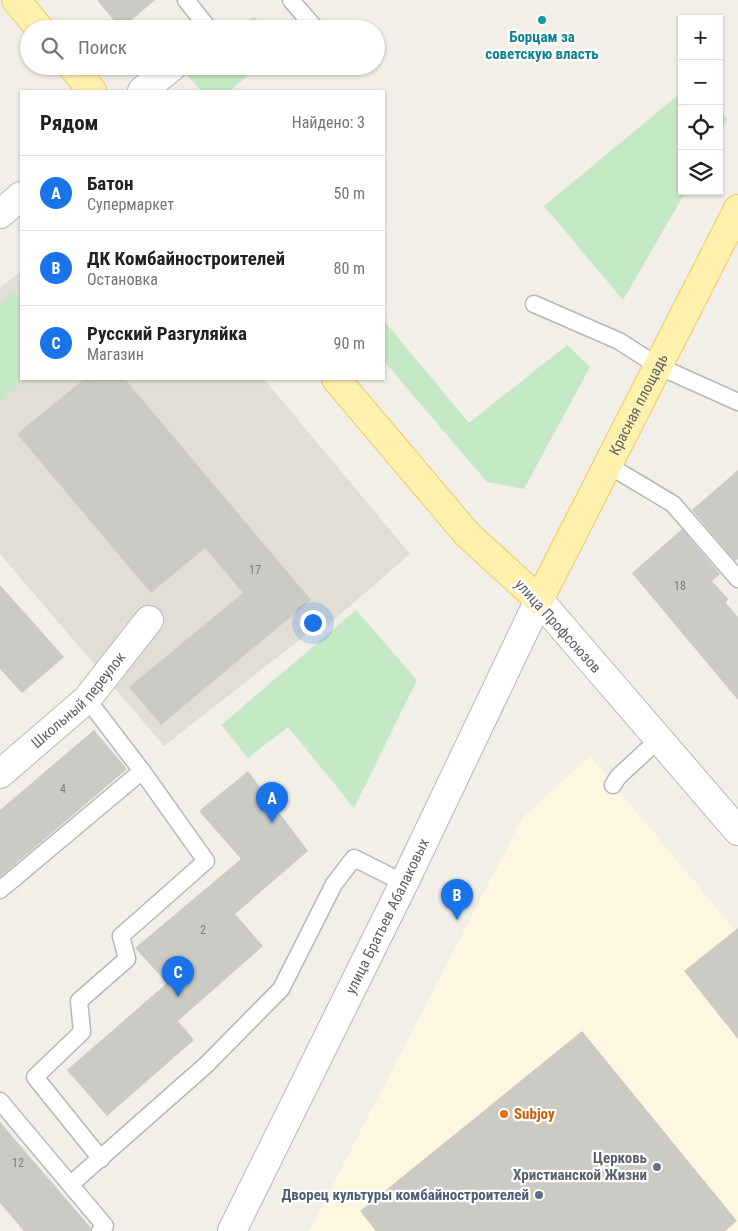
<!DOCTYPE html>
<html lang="ru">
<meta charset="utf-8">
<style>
:root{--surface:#fff;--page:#f6f6f6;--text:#202124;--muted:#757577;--line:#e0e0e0;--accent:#1a73e8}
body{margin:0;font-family:"Roboto Condensed",sans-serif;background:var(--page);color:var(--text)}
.controls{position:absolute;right:15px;top:15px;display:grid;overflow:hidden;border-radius:0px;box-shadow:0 1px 4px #0004}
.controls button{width:45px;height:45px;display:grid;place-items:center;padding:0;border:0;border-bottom:1px solid var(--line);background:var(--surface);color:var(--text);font:25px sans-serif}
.you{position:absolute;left:312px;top:622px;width:18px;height:18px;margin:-12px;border:4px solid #fff;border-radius:50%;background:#1a73e8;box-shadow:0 0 0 8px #1a73e833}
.badge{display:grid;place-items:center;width:32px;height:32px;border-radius:50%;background:var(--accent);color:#fff;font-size:16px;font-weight:700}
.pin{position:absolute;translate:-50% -41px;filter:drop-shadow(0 1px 2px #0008)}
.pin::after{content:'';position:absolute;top:26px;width:18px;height:15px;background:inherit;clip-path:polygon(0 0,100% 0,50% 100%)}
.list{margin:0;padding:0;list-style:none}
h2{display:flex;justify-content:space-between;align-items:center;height:65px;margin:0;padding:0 20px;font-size:21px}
h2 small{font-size:16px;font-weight:400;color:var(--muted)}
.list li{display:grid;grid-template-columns:32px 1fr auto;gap:15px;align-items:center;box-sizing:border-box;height:75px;padding:0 20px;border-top:1px solid var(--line)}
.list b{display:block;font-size:19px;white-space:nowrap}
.list p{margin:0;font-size:16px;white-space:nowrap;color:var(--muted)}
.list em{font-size:16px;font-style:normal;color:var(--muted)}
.icon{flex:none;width:28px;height:28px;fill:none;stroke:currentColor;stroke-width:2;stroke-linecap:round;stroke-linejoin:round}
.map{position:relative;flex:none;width:738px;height:1231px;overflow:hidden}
.search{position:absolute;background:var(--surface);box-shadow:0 1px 4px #0004;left:20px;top:20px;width:365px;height:55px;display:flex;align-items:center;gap:12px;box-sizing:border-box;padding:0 18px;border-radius:28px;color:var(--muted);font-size:19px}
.panel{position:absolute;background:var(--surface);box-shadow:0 1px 4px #0004;left:20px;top:90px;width:365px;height:290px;border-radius:0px}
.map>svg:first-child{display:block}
.commercial{fill:#fef7e0}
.education{fill:#e1ded6}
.green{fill:#c5e8c5}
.building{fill:#cccac5}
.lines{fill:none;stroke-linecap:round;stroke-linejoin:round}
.service-casing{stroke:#b5b8bc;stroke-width:19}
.minor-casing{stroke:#b5b8bc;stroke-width:30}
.tertiary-casing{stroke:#b5b8bc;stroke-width:30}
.primary-casing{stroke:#f2c960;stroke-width:30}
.service{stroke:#fff;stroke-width:16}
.minor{stroke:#fff;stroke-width:28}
.tertiary{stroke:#fff;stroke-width:28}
.primary{stroke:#fff2af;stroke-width:28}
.culture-dot{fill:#0f9aa8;stroke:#fff;stroke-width:2}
.food-dot{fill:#e8710a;stroke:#fff;stroke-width:2}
.worship-dot{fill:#6b7280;stroke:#fff;stroke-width:2}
.service-dot{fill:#5c6f8a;stroke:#fff;stroke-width:2}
.labels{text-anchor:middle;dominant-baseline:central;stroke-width:4.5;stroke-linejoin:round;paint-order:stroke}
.number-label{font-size:12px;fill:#7a7d7f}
.culture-label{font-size:15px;font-weight:bold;fill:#0d838f;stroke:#fff}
.street-label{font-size:15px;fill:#5f6368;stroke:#fff}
.food-label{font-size:15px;font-weight:bold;fill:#c56008;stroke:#fff;text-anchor:start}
.worship-label{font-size:15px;font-weight:bold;fill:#5b616d;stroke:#fff;text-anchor:end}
.service-label{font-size:15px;font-weight:bold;fill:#4e5e75;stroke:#fff;text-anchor:end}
</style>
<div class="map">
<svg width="738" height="1231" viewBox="0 0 738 1231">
<rect width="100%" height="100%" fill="#f1efe8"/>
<polygon class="commercial" points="590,756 738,934 738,1231 309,1231 523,817"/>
<polygon class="education" points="21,271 21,379 264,379 410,554 328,625 325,620 164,746 0,554 0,288"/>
<g class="green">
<polygon points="254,16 265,29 240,29"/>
<polygon points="197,66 259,66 230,91 201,91 187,75"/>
<polygon points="682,92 682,191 686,191 623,300 544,206"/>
<polygon points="719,110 727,119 719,133"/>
<polygon points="14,292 21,300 21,379 24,379 0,402 0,305"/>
<polygon points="384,321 469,423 567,345 590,367 524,489 487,482 384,361"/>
<polygon points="356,610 417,680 354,808 288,727 248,758 221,725"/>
</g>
<g class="building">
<polygon points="97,0 155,0 121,29"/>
<polygon points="84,379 125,379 311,600 161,725 129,687 243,593 205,548 151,593 17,434"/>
<polygon points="738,470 738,559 735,561 692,510"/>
<polygon points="682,529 720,574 712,581 728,599 726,603 738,617 738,700 632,573"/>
<polygon points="0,585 64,657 22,693 0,669"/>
<polygon points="94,730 127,769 0,877 0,810"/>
<polygon points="248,771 308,851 235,914 263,946 178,1021 194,1040 107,1116 67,1070 167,983 135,948 241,859 199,811"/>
<polygon points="738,928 738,1039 684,971"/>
<polygon points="582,1031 737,1221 725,1231 376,1231 360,1211"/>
<polygon points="0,1122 91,1228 90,1231 24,1231 0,1203"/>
</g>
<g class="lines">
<defs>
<g id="service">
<polyline points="186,0 209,29"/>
<polyline points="291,0 316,29"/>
<polyline points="534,304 619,341 658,366 738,402"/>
<polyline points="608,465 673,504 738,579"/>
<polyline points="613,785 618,777 659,739"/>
<polyline points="0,890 142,771 87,699"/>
<polyline points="0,1101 105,1226 100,1231"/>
<polyline points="101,1159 35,1077 82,1032 79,1001 127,959 121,936 206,861 142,771"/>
<polyline points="71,1184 206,1065 281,989 334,884 354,858 404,883"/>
</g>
<g id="minor">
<polyline points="142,91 173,66"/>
<polyline points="0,214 21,196"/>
<path id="s1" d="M0 774 87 699 149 620"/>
</g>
<g id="tertiary">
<path id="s2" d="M232 1231 404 883 539 600 738 831"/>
</g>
<g id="primary">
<polyline points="16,0 40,29"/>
<polyline points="72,66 92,91"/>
<path id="s3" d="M336 379 467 534 539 600 738 209"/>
</g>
</defs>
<use href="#service" class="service-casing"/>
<use href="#minor" class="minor-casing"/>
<use href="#tertiary" class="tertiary-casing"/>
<use href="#primary" class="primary-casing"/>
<use href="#service" class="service"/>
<use href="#minor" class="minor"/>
<use href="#tertiary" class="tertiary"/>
<use href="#primary" class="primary"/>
</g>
<circle class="culture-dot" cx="542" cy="20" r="5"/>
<circle class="food-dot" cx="504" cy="1114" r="5"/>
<circle class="worship-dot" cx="657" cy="1167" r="5"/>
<circle class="service-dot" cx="539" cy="1195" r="5"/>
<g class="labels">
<g class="number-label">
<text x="255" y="570">17</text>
<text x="680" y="586">18</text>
<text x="63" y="789">4</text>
<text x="203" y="930">2</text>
<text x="18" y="1163">12</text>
</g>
<g class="culture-label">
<text x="542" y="37">Борцам за<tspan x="542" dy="17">советскую власть</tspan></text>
</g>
<g class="street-label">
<text stroke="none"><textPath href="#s3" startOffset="520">Красная площадь</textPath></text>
<text transform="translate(558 626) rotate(48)">улица Профсоюзов</text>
<text stroke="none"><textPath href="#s1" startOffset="108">Школьный переулок</textPath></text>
<text stroke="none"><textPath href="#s2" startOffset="351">улица Братьев Абалаковых</textPath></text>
</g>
<g class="food-label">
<text x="514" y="1114">Subjoy</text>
</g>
<g class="worship-label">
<text x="647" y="1158">Церковь<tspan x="647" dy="17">Христианской Жизни</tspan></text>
</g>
<g class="service-label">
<text x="529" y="1195">Дворец культуры комбайностроителей</text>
</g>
</g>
</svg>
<div class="controls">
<button>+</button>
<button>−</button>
<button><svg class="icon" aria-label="locate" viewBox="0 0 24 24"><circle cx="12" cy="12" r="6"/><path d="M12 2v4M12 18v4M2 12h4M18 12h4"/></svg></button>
<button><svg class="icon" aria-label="layers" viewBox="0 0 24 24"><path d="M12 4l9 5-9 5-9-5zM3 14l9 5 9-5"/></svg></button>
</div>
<div class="you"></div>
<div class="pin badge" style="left:272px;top:823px">A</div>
<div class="pin badge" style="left:457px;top:920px">B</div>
<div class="pin badge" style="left:178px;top:997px">C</div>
<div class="search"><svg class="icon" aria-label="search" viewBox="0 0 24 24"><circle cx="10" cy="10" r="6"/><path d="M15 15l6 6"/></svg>Поиск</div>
<section class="panel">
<h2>Рядом<small>Найдено: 3</small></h2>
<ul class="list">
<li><span class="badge">A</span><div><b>Батон</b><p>Супермаркет</p></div><em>50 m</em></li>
<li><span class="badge">B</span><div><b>ДК Комбайностроителей</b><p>Остановка</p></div><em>80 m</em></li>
<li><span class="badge">C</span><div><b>Русский Разгуляйка</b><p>Магазин</p></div><em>90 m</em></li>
</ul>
</section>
</div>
